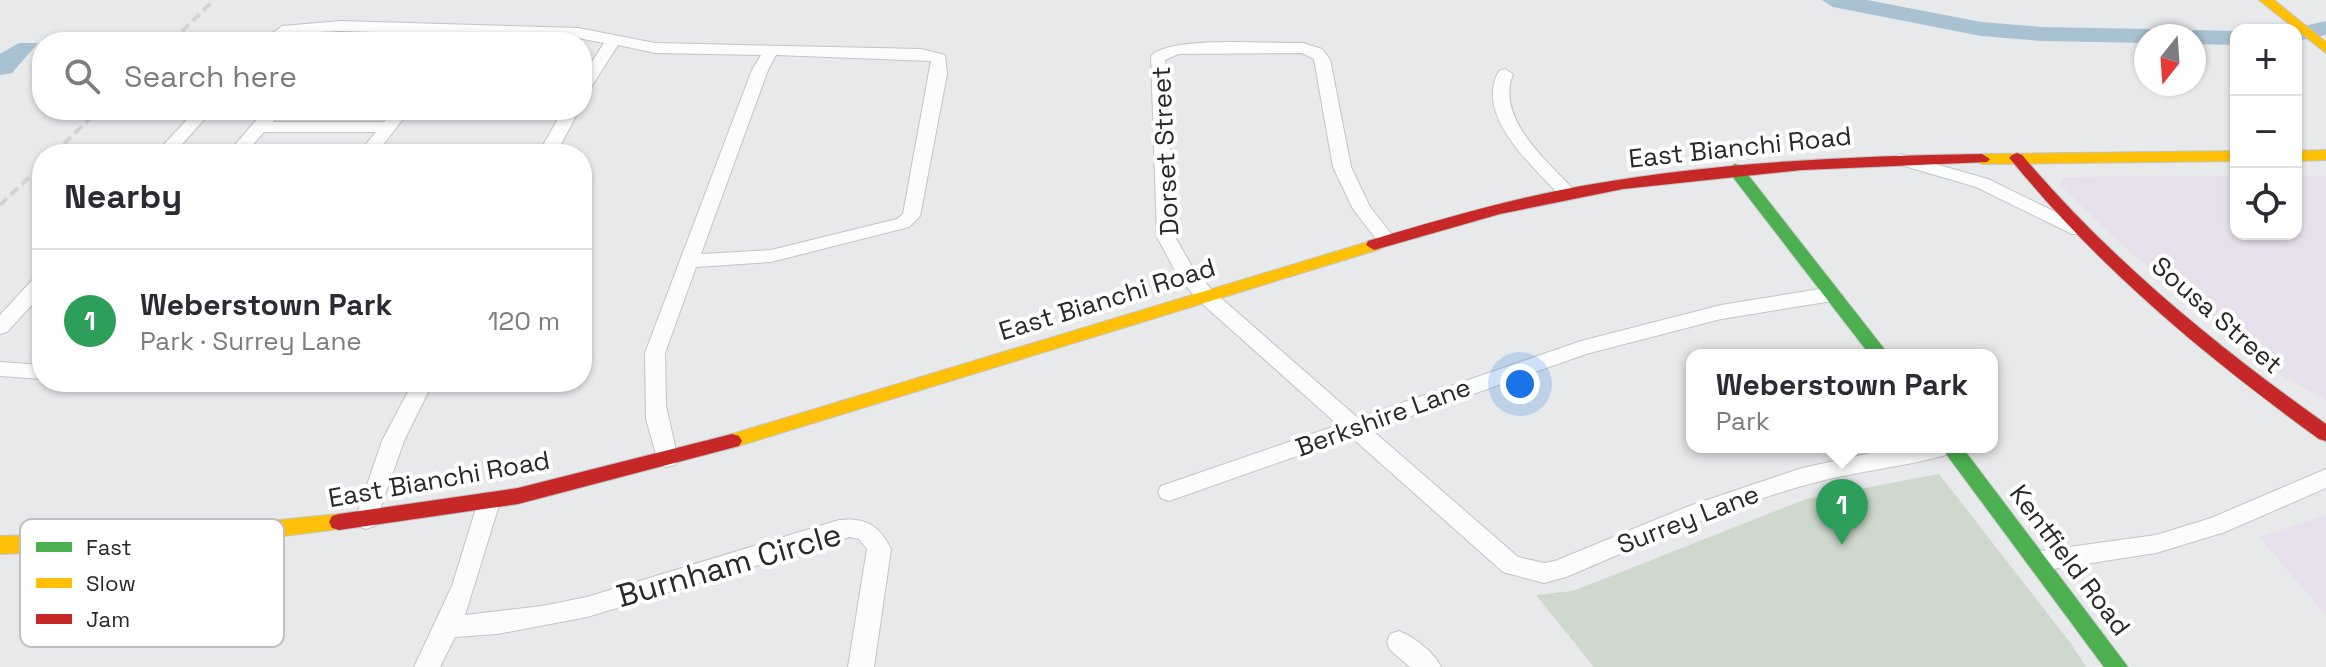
<!DOCTYPE html>
<meta charset="utf-8">
<style>
:root{--surface:#fff;--page:#f7f7f7;--text:#2b2b33;--muted:#7c7c81;--line:#e1e1e2;--accent:#6c6c6e}
body{margin:0;font-family:"Space Grotesk",sans-serif;background:var(--page);color:var(--text)}
.controls{position:absolute;right:24px;top:24px;display:grid;overflow:hidden;border-radius:16px;box-shadow:0 2px 6px #0004}
.controls button{width:72px;height:72px;display:grid;place-items:center;padding:0;border:0;border-bottom:2px solid var(--line);background:var(--surface);color:var(--text);font:40px sans-serif}
.compass{position:absolute;left:2134px;top:24px;width:72px;height:72px;border-radius:50%;background:var(--surface);box-shadow:0 2px 6px #0004;rotate:197deg}
.you{position:absolute;left:1520px;top:384px;width:28px;height:28px;margin:-20px;border:6px solid #fff;border-radius:50%;background:#1a73e8;box-shadow:0 0 0 12px #1a73e833}
.badge{display:grid;place-items:center;width:52px;height:52px;border-radius:50%;background:var(--accent);color:#fff;font-size:26px;font-weight:700}
.pin{position:absolute;translate:-50% -66px;filter:drop-shadow(0 2px 4px #0008)}
.pin::after{content:'';position:absolute;top:42px;width:28px;height:24px;background:inherit;clip-path:polygon(0 0,100% 0,50% 100%)}
.popup{position:absolute;left:1686px;top:349px;width:312px;height:104px;box-sizing:border-box;display:grid;place-content:center;border-radius:16px;background:var(--surface);filter:drop-shadow(0 2px 6px #0005);font-size:26px;white-space:nowrap;color:var(--muted)}
.popup b{font-size:30px;color:var(--text)}
.popup::after{content:'';position:absolute;left:50%;top:100%;margin-left:-16px;border:16px solid transparent;border-top-color:var(--surface)}
.list{margin:0;padding:0;list-style:none}
h2{display:flex;justify-content:space-between;align-items:center;height:104px;margin:0;padding:0 32px;font-size:34px}
h2 small{font-size:26px;font-weight:400;color:var(--muted)}
.list li{display:grid;grid-template-columns:52px 1fr auto;gap:24px;align-items:center;box-sizing:border-box;height:144px;padding:0 32px;border-top:2px solid var(--line)}
.list b{display:block;font-size:30px;white-space:nowrap}
.list p{margin:0;font-size:26px;white-space:nowrap;color:var(--muted)}
.list em{font-size:26px;font-style:normal;color:var(--muted)}
.icon{flex:none;width:44px;height:44px;fill:none;stroke:currentColor;stroke-width:2;stroke-linecap:round;stroke-linejoin:round}
.map{position:relative;flex:none;width:2326px;height:667px;overflow:hidden}
.search{position:absolute;background:var(--surface);box-shadow:0 2px 6px #0004;left:32px;top:32px;width:560px;height:88px;display:flex;align-items:center;gap:20px;box-sizing:border-box;padding:0 28px;border-radius:32px;color:var(--muted);font-size:30px}
.panel{position:absolute;background:var(--surface);box-shadow:0 2px 6px #0004;left:32px;top:144px;width:560px;height:248px;border-radius:32px}
.map>svg:first-child{display:block}
.commercial{fill:#e6e0ec}
.green{fill:#ced8cd}
.water{fill:#a8c2d3}
.lines{fill:none;stroke-linecap:round;stroke-linejoin:round}
.river{fill:#a8c2d3;fill-rule:evenodd}
.street-casing{stroke:#c4c4c6;stroke-width:2}
.fast-casing{stroke:#c4c4c6;stroke-width:2}
.slow-casing{stroke:#c4c4c6;stroke-width:2}
.jam-casing{stroke:#c4c4c6;stroke-width:2}
.street{fill:#fbfcfc;fill-rule:evenodd}
.fast{fill:#4caf50;fill-rule:evenodd}
.slow{fill:#ffc107;fill-rule:evenodd}
.jam{fill:#c62828;fill-rule:evenodd}
.rail{stroke:#d3d4d4;stroke-width:4;stroke-dasharray:10 5;stroke-linecap:butt}
.labels{text-anchor:middle;dominant-baseline:central;stroke-width:8;stroke-linejoin:round;paint-order:stroke}
.street-label{font-size:26px;fill:#29292b;stroke:#fff}
.near-street-label{font-size:32px;fill:#29292b;stroke:#fff}
.key{fill:#fff;stroke:#bfbfbf;stroke-width:2}
.key-label{font-size:22px;fill:#29292b}
</style>
<div class="map">
<svg width="2326" height="667" viewBox="0 0 2326 667">
<rect width="100%" height="100%" fill="#e7e9eb"/>
<g class="commercial">
<polygon points="2236,176 2236,234 2296,234 2296,176 2326,176 2326,400 2277,373 2123,246 2060,185 2064,177"/>
<polygon points="2326,515 2326,615 2259,537"/>
</g>
<polygon class="green" points="1939,474 2072,645 2086,667 1594,667 1536,595 1573,591 1806,499"/>
<polygon class="water" points="19,43 38,43 12,73 0,75 0,54"/>
<g class="lines">
<g class="river">
<polygon points="1822,0 1867,0 1981,22 2042,27 2148,29 2156,31 2159,36 2146,36 2146,43 2042,41 1981,36 1833,7"/>
<polygon points="2326,21 2326,35 2296,41 2296,30 2287,30"/>
<polygon points="2194,30 2236,31 2236,45 2194,44 2194,36 2183,36"/>
</g>
<defs>
<g id="street">
<path d="M341 21 578 28 655 43 921 49 945 55 947 74 920 216 909 227 771 262 696 267 665 353 666 406 678 459 675 465 667 467 659 465 646 419 645 353 752 70 761 55 655 53 618 45 588 92 582 94V77L604 43 578 38 341 31 291 33 279 42H261L282 26ZM776 55 931 61 903 214 897 219 771 250 701 254 768 70Z"/>
<path d="M1303 43 1322 49 1330 59 1351 167 1370 207 1396 240 1394 244H1380L1353 209 1333 167 1314 59 1302 53 1178 54 1165 60 1175 237 1194 270 1213 291 1358 418 1581 341 1721 305 1832 287 1842 294 1832 301 1721 319 1586 354 1372 430 1518 557 1544 563 1555 561 1689 506 1802 468 1899 447H1956L1953 453C1904 468 1851 471 1802 486 1721 509 1644 544 1566 577L1544 583 1503 572 1351 437 1169 501 1161 498 1158 492 1161 486 1338 425 1199 301 1179 278 1157 237 1151 56C1169 35 1273 44 1303 43Z"/>
<path d="M1505 69 1513 74C1495 118 1547 161 1574 190L1577 194 1574 198H1562C1534 167 1473 115 1499 71Z"/>
<polygon points="196,110 213,110 173,154 155,154"/>
<polygon points="265,110 282,110 273,122 384,122 393,110 410,110 376,154 358,154 376,132 264,132 245,154 227,154"/>
<polygon points="563,110 579,110 556,154 538,154"/>
<polygon points="1900,154 1988,179 2084,226 2087,230 2084,234 2072,234 1976,187 1894,163 1891,159"/>
<polygon points="42,276 42,294 7,332 0,334 0,315 35,277"/>
<polygon points="0,362 42,365 42,379 0,376"/>
<polygon points="413,382 433,382 404,441 374,526 366,529 358,526 355,520 382,441"/>
<polygon points="2326,469 2326,488 2225,532 2156,553 2040,571 2032,568 2028,561 2032,554 2040,551 2156,535 2211,518"/>
<path d="M489 493 497 496 500 502 465 615 542 606 587 597 839 520C866 517 880 526 891 549L874 667H848L867 549 859 539 850 537 587 617 497 634 455 637 440 667H414L452 586 478 502 481 496Z"/>
<path d="M1399 631C1414 637 1434 652 1441 667H1410L1390 650 1387 642 1390 634Z"/>
</g>
<g id="fast">
<polygon points="1735,164 1741,166 1889,355 1870,355 1729,172 1727,169"/>
<polygon points="1941,447 1962,447 2128,667 2104,667"/>
</g>
<g id="slow">
<polygon points="2259,0 2274,0 2326,42 2326,53"/>
<polygon points="2326,150 2326,160 2296,161 2296,151"/>
<polygon points="2236,151 2236,161 1982,164 1974,159 1982,154"/>
<polygon points="1374,240 1382,245 1380,249 732,448 725,446 722,441 725,436 732,434"/>
<polygon points="339,514 346,516 349,522 346,528 212,545 0,554 0,536 170,531"/>
</g>
<g id="jam">
<path d="M2017 153 2022 155C2111 260 2215 345 2326 424V441L2319 439C2205 356 2102 271 2012 161L2009 158 2012 155Z"/>
<path d="M1982 154 1990 159 1987 162 1802 170 1623 189 1500 214 1374 250 1366 245 1368 241C1442 219 1517 197 1593 184 1721 162 1852 156 1982 154Z"/>
<polygon points="732,434 739,436 742,441 739,446 518,504 339,530 332,528 329,522 332,516 339,514 518,488"/>
</g>
</defs>
<use href="#street" class="street-casing"/>
<use href="#fast" class="fast-casing"/>
<use href="#slow" class="slow-casing"/>
<use href="#jam" class="jam-casing"/>
<use href="#street" class="street"/>
<use href="#fast" class="fast"/>
<use href="#slow" class="slow"/>
<use href="#jam" class="jam"/>
<g class="rail">
<polyline points="171,42 214,0"/>
<polyline points="53,154 99,110"/>
<polyline points="0,205 42,165"/>
</g>
</g>
<g class="labels">
<g class="street-label">
<text transform="translate(1740 147) rotate(-6)">East Bianchi Road</text>
<text transform="translate(1165 151) rotate(-93)">Dorset Street</text>
<text transform="translate(1107 299) rotate(-17)">East Bianchi Road</text>
<text transform="translate(2217 315) rotate(41)">Sousa Street</text>
<text transform="translate(1383 417) rotate(-20)">Berkshire Lane</text>
<text transform="translate(439 479) rotate(-10)">East Bianchi Road</text>
<text transform="translate(1688 519) rotate(-21)">Surrey Lane</text>
<text transform="translate(2070 560) rotate(53)">Kentfield Road</text>
</g>
<g class="near-street-label">
<text transform="translate(729 565) rotate(-16)">Burnham Circle</text>
</g>
</g>
<rect x="20" y="519" width="264" height="128" rx="12" class="key"/>
<rect x="36" y="542" width="36" height="10" fill="#4caf50"/>
<rect x="36" y="578" width="36" height="10" fill="#ffc107"/>
<rect x="36" y="614" width="36" height="10" fill="#c62828"/>
<g class="key-label">
<text x="86" y="555">Fast</text>
<text x="86" y="591">Slow</text>
<text x="86" y="627">Jam</text>
</g>
</svg>
<div class="controls">
<button>+</button>
<button>−</button>
<button><svg class="icon" aria-label="locate" viewBox="0 0 24 24"><circle cx="12" cy="12" r="6"/><path d="M12 2v4M12 18v4M2 12h4M18 12h4"/></svg></button>
</div>
<svg class="compass" viewBox="-18 -18 36 36"><path d="M0-13l5 13h-10z" fill="#e53935"/><path d="M0 13l5-13h-10z" fill="#7c7c81"/></svg>
<div class="you"></div>
<div class="pin badge" style="left:1842px;top:545px;background:#2e9e5b">1</div>
<div class="popup"><b>Weberstown Park</b>Park</div>
<div class="search"><svg class="icon" aria-label="search" viewBox="0 0 24 24"><circle cx="10" cy="10" r="6"/><path d="M15 15l6 6"/></svg>Search here</div>
<section class="panel">
<h2>Nearby<small></small></h2>
<ul class="list">
<li><span class="badge" style="background:#2e9e5b">1</span><div><b>Weberstown Park</b><p>Park · Surrey Lane</p></div><em>120 m</em></li>
</ul>
</section>
</div>
